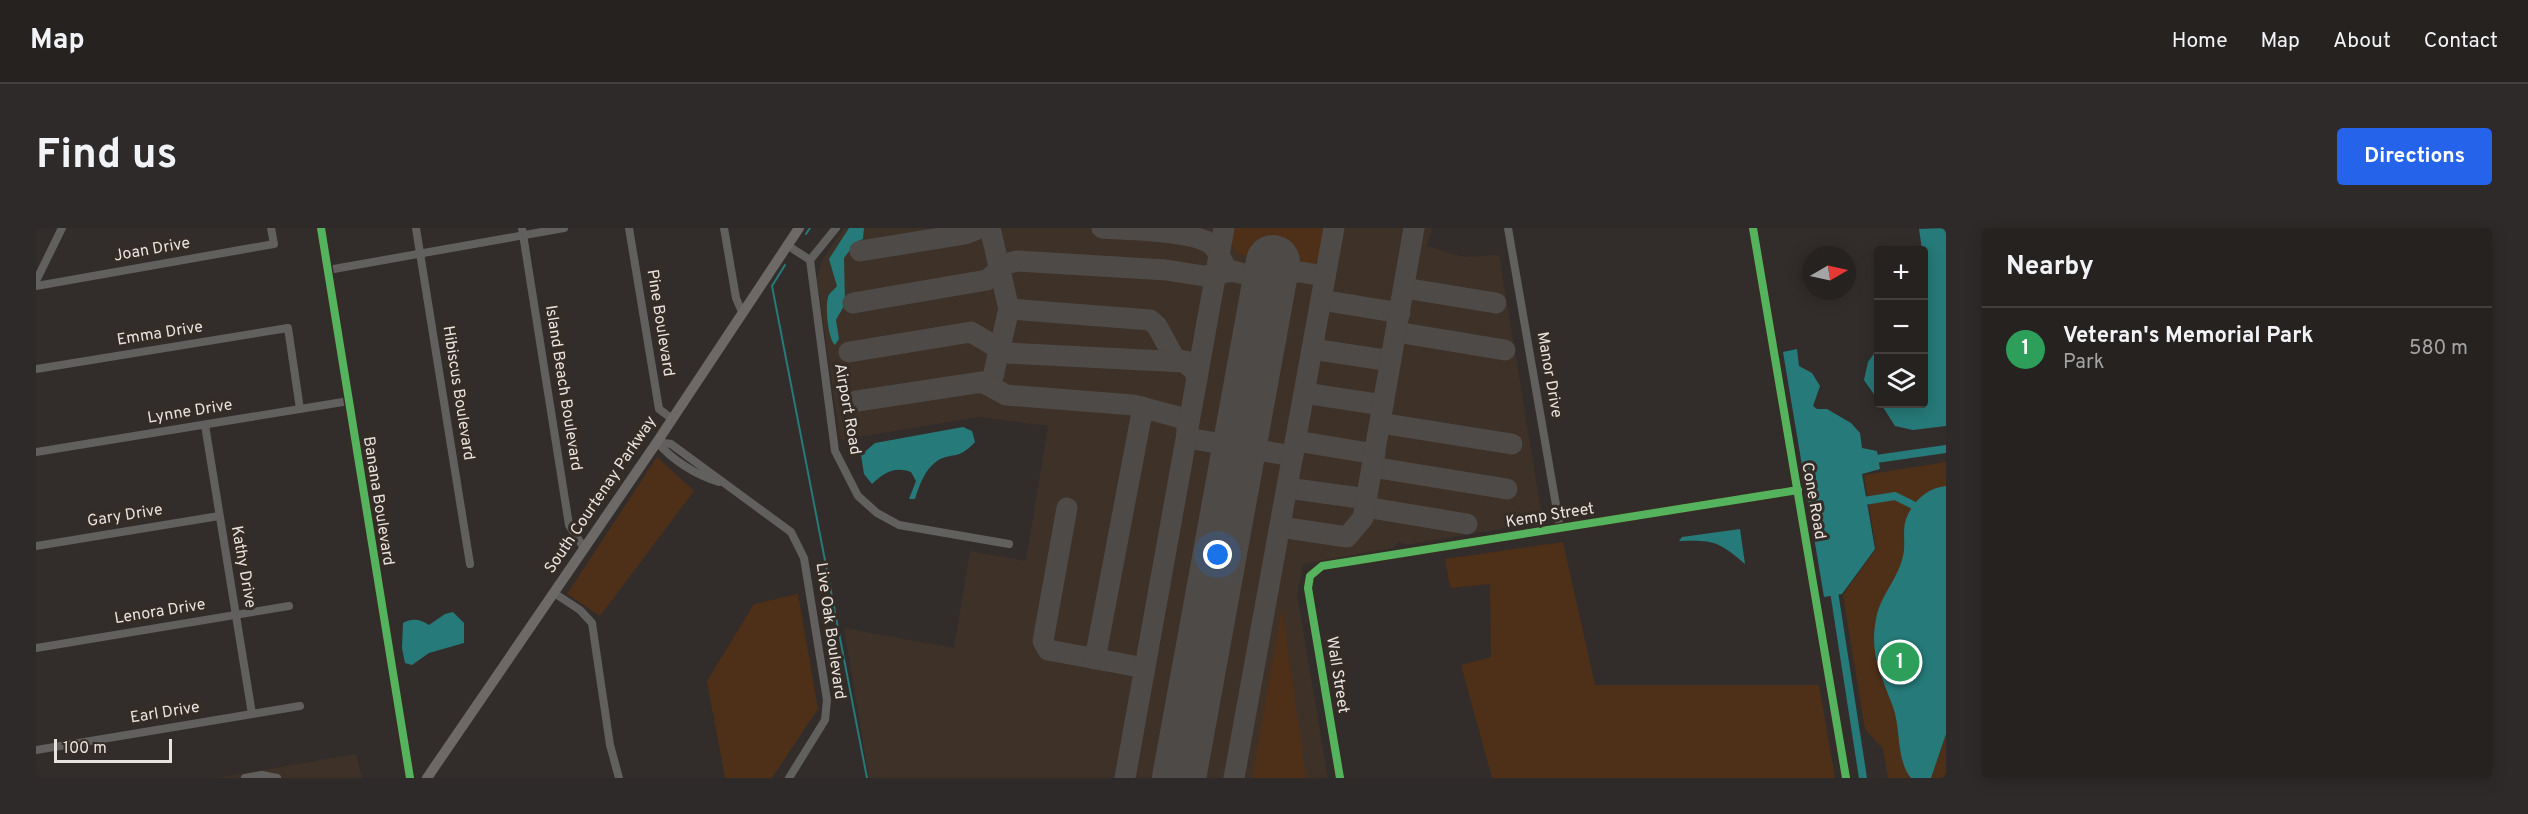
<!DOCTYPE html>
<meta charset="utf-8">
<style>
:root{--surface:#262220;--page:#2e2a29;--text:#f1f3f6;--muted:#a4a4a5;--line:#423f3e;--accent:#2563eb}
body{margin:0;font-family:Overpass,sans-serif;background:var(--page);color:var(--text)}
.controls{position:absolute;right:18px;top:18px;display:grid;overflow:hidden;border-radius:6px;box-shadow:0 3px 15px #0003}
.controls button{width:54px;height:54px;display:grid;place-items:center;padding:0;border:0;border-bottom:2px solid var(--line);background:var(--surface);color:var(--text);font:30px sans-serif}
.compass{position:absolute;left:1766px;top:18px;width:54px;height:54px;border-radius:50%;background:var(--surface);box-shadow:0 3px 15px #0003;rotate:81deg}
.scale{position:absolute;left:18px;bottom:15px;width:118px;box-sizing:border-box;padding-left:6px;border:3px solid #e9e3e0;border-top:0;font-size:16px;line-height:21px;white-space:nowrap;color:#e9e3e0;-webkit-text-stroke:4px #352c26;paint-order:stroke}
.you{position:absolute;left:1182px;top:327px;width:21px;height:21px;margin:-15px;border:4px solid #fff;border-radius:50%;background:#1a73e8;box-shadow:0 0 0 9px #1a73e833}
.badge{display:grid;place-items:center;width:39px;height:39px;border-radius:50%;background:var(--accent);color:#fff;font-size:20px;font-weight:700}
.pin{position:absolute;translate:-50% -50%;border:3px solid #fff;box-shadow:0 2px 6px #0006}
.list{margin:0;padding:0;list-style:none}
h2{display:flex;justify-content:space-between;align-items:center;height:78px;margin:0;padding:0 24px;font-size:26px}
h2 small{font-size:20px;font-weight:400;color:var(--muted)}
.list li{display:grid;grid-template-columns:39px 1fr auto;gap:18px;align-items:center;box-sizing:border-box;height:84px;padding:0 24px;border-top:2px solid var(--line)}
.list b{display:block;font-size:22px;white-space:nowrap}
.list p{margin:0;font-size:20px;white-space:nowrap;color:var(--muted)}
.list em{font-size:20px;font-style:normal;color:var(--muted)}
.icon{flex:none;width:33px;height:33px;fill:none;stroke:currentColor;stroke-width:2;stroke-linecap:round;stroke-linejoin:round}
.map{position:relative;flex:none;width:1910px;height:550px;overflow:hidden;border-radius:6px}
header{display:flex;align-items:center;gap:36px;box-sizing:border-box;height:84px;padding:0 30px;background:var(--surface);border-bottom:2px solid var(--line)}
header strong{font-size:28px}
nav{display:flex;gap:33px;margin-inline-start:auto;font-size:21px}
.intro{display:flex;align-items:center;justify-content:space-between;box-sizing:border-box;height:144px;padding:0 36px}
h1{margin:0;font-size:42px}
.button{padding:15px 27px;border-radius:6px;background:var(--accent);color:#fff;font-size:21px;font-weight:700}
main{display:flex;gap:36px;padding:0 36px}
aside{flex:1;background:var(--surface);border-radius:6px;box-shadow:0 3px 15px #0003}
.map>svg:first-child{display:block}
.built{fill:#3e3128}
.green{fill:#4e2f18}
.water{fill:#267a79}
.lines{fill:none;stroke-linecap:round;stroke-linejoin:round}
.stream{stroke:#267a79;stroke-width:2}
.canal{stroke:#267a79;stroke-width:8}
.taxiway{stroke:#4e4a47;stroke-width:21}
.runway{stroke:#4e4a47;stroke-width:54}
.minor{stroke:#62605f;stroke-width:8}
.major{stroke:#6c6967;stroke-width:10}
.cycleway-casing{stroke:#352c26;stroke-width:11}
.cycleway{stroke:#56b35d;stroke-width:8}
.labels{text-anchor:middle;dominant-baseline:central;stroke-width:6;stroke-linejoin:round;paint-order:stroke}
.street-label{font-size:16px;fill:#e9e3e0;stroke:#352c26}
</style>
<header>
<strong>Map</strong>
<nav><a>Home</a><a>Map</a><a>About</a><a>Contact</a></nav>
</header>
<div class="intro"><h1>Find us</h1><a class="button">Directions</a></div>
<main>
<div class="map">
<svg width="1910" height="550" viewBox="0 0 1910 550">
<rect width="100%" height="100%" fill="#322d2a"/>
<g class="built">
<polygon points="808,0 1396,0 1391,18 1428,29 1463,27 1507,294 1370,317 1363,313 1357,320 1267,336 1261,367 1292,550 833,550 808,400 918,420 934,323 990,333 1012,198 943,189 804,212 781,50 786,32"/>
<polygon points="320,526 326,550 180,550"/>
</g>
<g class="green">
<polygon points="1196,0 1290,0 1284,32 1274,38 1202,26 1193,12"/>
<polygon points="621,229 658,263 564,388 531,366"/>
<polygon points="1910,234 1910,550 1852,550 1847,521 1829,501 1807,367 1840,321 1828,247"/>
<polygon points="1527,314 1559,457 1783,457 1799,550 1456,550 1425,437 1455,429 1454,356 1414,360 1409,331"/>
<polygon points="762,366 782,481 736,550 689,550 671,453 718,376"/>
<polygon points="1246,380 1270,550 1216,550"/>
</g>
<g class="water">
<path d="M813 0H828L827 11 820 14 808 30 809 76 800 92 803 111 799 117C792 111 789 79 792 69 793 65 798 62 801 58L793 31Z"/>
<polygon points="1910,0 1910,198 1877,202 1859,198 1845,176 1888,176 1889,42 1883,1"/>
<polygon points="1842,120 1842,172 1828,152 1832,134"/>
<polygon points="1761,121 1763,138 1776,145 1784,158 1777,178 1781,181 1791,181 1815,195 1824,205 1826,220 1841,223 1844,241 1826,246 1839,321 1806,366 1788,369 1747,124"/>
<path d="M927 199 936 203 939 214C920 234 917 223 901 233 889 241 883 258 879 271H873L880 253 875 244C858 238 848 245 836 256L828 246 825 227 839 215Z"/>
<path d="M1910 258V506L1895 550H1875C1860 532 1865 501 1857 479 1846 448 1833 427 1840 391 1844 368 1862 351 1867 328 1870 317 1866 302 1870 291 1877 273 1891 260 1910 258Z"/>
<path d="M1704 301 1709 336C1682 313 1678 312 1643 313L1646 309Z"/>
<path d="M417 384 428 395V415L393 425 376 437 369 435 366 420 367 395C376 390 384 391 393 397L409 386Z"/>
</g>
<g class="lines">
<g class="stream">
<polyline points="770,6 774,0"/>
<polyline points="749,37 736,58 831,550"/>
</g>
<g class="canal">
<polyline points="1833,232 1910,221"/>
<polyline points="1822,274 1859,268 1879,278"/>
<polyline points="1797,357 1827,550"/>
</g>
<g class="taxiway">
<polyline points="954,0 973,81 955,157"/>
<path d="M1066 0C1092 2 1155 2 1175 16 1182 22 1184 29 1188 36"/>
<polyline points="824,23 929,6 944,0"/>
<path d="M1184 42C1204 44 1223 46 1231 67 1243 35 1261 44 1289 48"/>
<polyline points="1368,60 1460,75"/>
<polyline points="1285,72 1364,85"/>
<polyline points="817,75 951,52 970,36 981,33 1130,42 1168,48 1198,43"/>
<polyline points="973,81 1114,92 1121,98 1139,131 1153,134"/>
<polyline points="1360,104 1469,122"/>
<polyline points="1276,121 1355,133"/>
<polyline points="813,124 935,104 970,125 1148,134 1158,142 1161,152"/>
<polyline points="1268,165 1347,177"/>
<polyline points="821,173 946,154 970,167 1097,177 1146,190 1151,198 1151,210 1257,228"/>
<polyline points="1344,195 1476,216"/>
<polyline points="1260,213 1339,226"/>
<polyline points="1336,239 1471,261"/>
<polyline points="1251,260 1331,271"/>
<polyline points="1329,279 1431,296"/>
<polyline points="1031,280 1007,413 1012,422 1109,440"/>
<polyline points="1244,299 1311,309 1327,290 1378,0"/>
<polyline points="1059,431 1107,179"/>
<polyline points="1089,550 1188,0"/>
<polyline points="1198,550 1298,0"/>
</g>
<polyline class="runway" points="1143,550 1237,34"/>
<g class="minor">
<polyline points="285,0 374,550"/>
<polyline points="380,0 434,336"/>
<polyline points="486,0 533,297 548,320"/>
<polyline points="593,0 623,181 635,190"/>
<polyline points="688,0 700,70 706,84"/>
<polyline points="1472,0 1524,300"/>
<polyline points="1717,0 1810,550"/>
<polyline points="751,17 774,32 799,223 822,268 841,285 863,297 973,316"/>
<polyline points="774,32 800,0"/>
<polyline points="292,42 528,0"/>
<polyline points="0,53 26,0"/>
<polyline points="0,58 238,16 235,0"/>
<polyline points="0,141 252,100 264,181"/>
<polyline points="169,197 216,486"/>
<polyline points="621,214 635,216 755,304 768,330 791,472 789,492 753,550"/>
<path d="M621 214C636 232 660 247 683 254"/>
<polyline points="0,224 313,173"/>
<polyline points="0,318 183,288"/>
<polyline points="518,365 544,382 556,395 574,517 583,550"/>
<polyline points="0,420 253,378"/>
<polyline points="0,522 264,478"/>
<polyline points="209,550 226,547 241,550"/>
<polyline points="1304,550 1272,360 1274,348 1286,338 1762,262"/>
</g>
<polyline class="major" points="391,550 621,214 763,0"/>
<defs>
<g id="cycleway">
<polyline points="285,0 374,550"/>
<polyline points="1717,0 1810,550"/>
<polyline points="1304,550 1272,360 1274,348 1286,338 1762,262"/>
</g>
</defs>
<use href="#cycleway" class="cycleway-casing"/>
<use href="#cycleway" class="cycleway"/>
</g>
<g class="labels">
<g class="street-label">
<text transform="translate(116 22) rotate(-10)">Joan Drive</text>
<text transform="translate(624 95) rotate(81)">Pine Boulevard</text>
<text transform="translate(124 106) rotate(-9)">Emma Drive</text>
<text transform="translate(1513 147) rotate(80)">Manor Drive</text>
<text transform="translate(527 160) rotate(81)">Island Beach Boulevard</text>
<text transform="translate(422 165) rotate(81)">Hibiscus Boulevard</text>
<text transform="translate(811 181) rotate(80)">Airport Road</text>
<text transform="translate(154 184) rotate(-9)">Lynne Drive</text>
<text transform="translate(565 267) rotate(-56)">South Courtenay Parkway</text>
<text transform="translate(342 273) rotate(81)">Banana Boulevard</text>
<text transform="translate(1777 273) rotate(80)">Cone Road</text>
<text transform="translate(89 288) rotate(-9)">Gary Drive</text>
<text transform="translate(1514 288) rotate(-9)">Kemp Street</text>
<text transform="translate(207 339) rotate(80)">Kathy Drive</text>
<text transform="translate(124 384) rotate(-9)">Lenora Drive</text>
<text transform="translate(794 403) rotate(82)">Live Oak Boulevard</text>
<text transform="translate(1301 447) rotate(81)">Wall Street</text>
<text transform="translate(129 485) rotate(-9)">Earl Drive</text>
</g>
</g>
</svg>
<div class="controls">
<button>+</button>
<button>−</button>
<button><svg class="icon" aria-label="layers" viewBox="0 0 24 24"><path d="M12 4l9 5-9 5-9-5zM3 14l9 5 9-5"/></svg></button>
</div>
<svg class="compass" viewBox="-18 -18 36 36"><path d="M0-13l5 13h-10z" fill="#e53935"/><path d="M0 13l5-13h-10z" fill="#a4a4a5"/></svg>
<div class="scale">100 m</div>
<div class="you"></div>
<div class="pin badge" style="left:1864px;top:434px;background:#2e9e5b">1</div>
</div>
<aside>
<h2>Nearby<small></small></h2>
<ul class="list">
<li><span class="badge" style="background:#2e9e5b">1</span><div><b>Veteran's Memorial Park</b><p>Park</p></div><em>580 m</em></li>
</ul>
</aside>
</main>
